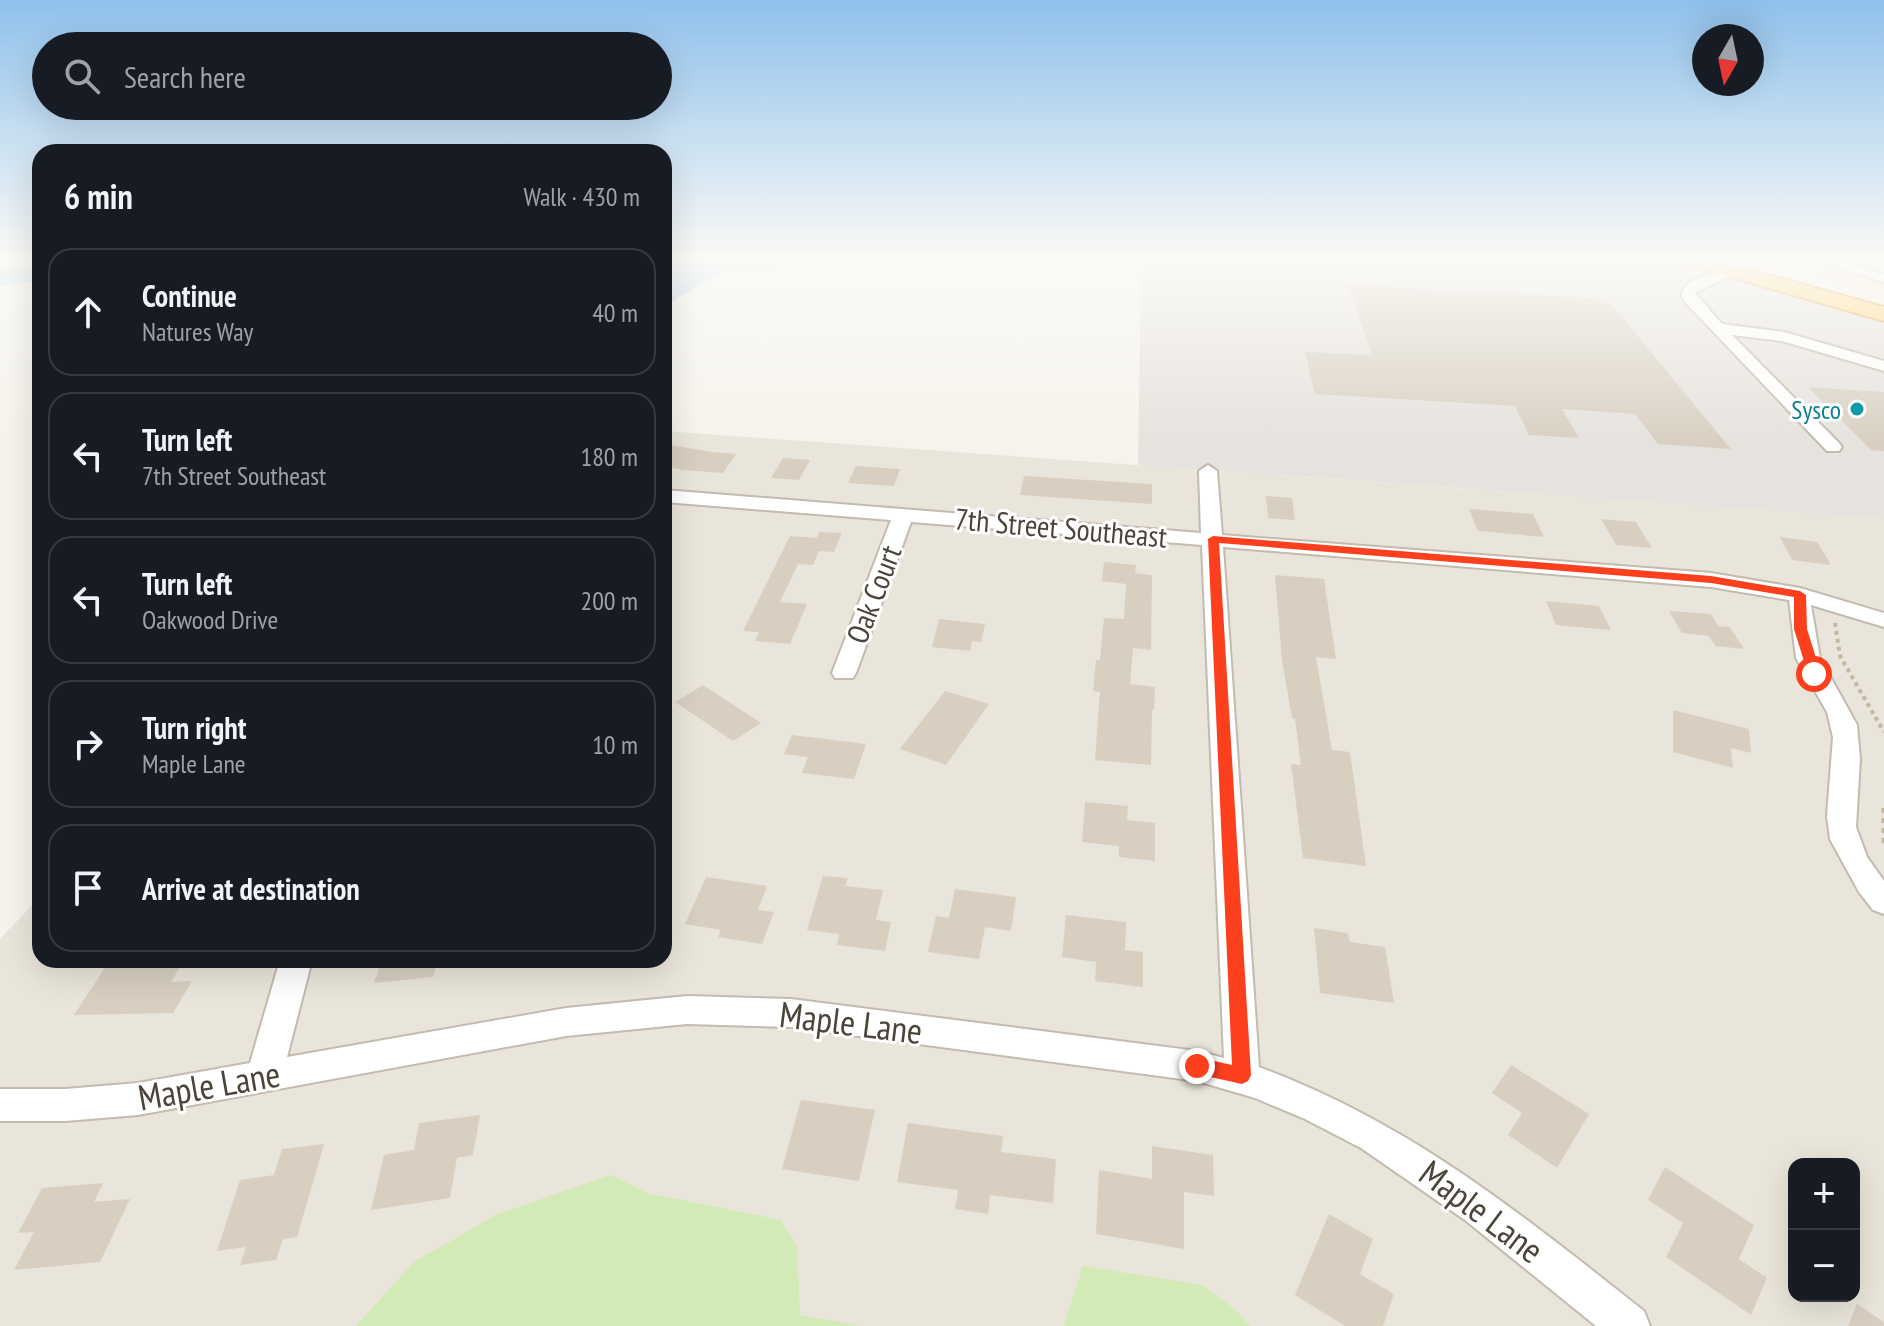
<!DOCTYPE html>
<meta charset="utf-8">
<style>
:root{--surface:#171b24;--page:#242831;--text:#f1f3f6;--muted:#9ea1a6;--line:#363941}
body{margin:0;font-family:"PT Sans Narrow",sans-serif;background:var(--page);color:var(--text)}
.controls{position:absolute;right:24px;bottom:24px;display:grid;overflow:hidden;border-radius:16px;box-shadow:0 8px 32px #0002}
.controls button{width:72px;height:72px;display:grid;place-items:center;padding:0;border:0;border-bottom:2px solid var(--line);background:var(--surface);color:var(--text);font:40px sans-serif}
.compass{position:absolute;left:1692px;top:24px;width:72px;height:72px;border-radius:50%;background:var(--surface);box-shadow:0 8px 32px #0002;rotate:189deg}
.stop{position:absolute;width:24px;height:24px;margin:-18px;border:6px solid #fc3f1d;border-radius:50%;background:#fff}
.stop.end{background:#fc3f1d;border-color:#fff;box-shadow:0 2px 8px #0008}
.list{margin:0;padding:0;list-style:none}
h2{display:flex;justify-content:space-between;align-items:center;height:104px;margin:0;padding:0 32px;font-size:34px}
h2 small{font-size:26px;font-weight:400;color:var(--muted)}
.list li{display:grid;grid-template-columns:52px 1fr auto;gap:24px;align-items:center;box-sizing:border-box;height:128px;margin:0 16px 16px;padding:0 16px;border:2px solid var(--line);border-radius:24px}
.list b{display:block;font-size:30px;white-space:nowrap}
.list p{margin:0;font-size:26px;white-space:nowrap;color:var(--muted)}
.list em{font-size:26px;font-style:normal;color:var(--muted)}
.icon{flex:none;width:44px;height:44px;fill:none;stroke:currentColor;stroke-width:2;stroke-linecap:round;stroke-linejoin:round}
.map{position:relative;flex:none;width:1884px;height:1326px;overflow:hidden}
.search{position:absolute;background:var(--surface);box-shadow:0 8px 32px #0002;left:32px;top:32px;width:640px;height:88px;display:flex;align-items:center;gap:20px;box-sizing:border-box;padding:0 28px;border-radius:44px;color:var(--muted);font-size:30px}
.panel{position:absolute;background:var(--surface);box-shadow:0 8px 32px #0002;left:32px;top:144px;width:640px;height:824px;border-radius:24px}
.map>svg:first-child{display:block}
.residential{fill:#eae5da;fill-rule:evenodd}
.commercial{fill:#f7ead8}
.industrial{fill:#e6e2dd}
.green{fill:#d2eab5}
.parking{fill:#e5e3e0}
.water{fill:#a9d4f2}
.building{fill:#d8cfc1}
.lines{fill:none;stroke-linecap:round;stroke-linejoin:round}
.minor-casing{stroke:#c2bbae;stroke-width:4}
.highway-casing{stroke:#e0a43c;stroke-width:4}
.path-far1{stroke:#c4b79f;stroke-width:4;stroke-dasharray:4 4;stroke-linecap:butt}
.path{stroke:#c4b79f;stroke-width:5;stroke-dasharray:5 5;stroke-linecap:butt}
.minor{fill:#fff;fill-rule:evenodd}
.highway{fill:#ffcf6e;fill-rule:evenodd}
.route{fill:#fc3f1d}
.culture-dot{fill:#0f9aa8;stroke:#fff;stroke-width:3}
.labels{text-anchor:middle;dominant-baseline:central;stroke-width:6;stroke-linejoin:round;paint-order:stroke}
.far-culture-label{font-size:26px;fill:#0d838f;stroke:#fff;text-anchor:end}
.street-label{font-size:30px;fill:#4b4439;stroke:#fff}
.near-street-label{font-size:36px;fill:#4b4439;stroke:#fff}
</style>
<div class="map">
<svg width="1884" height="1326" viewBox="0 0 1884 1326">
<rect width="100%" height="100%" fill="#f6f3ec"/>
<path class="residential" d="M664 431 1884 519V1326H0V939L40 897V960H664ZM1794 1164H1854V1296H1794Z"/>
<polygon class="commercial" points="1884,260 1884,294 1762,261 1765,260"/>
<polygon class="industrial" points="1141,260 1669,260 1884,321 1884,519 1138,465"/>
<g class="green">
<polygon points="611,1175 647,1193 781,1220 797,1247 800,1315 859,1326 356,1326 414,1262 498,1214"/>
<polygon points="1083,1266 1202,1285 1237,1311 1250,1326 1064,1326"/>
</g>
<polygon class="parking" points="1297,260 1419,260 1561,268 1564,272 1647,297 1632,306 1600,296 1516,292 1508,287 1495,286 1488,290 1303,279"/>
<g class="water">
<polygon points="664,260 819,260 791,266 721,272 664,306"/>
<polygon points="40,264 40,280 0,286 0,267"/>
</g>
<g class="building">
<polygon points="1348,285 1592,298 1612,305 1731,449 1658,444 1635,414 1562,409 1579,438 1529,435 1515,406 1315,394 1305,352 1372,355"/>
<polygon points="1808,387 1884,392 1884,451 1871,450"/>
<polygon points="664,444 712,452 736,454 723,473 683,470 664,466"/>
<polygon points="783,458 810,460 799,480 771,478"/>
<polygon points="856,466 900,469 894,486 848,483"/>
<polygon points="1024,476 1152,484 1152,504 1020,495"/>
<polygon points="1266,496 1292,498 1295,520 1268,518"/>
<polygon points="1469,509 1533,514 1544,537 1478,531"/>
<polygon points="1601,519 1636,522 1652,548 1616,545"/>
<polygon points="819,532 842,533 834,552 819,551 813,565 798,564 780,602 807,604 790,644 755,641 759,632 743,631 790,536 817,538"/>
<polygon points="1780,537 1817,542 1831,565 1792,560"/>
<polygon points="1104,562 1136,565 1135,573 1152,575 1151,650 1133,648 1130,684 1155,687 1154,710 1152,709 1151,765 1095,760 1100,692 1093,691 1096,660 1100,660 1104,618 1124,619 1126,584 1102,581"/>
<polygon points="1275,575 1324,579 1336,659 1316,657 1332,750 1350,752 1366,866 1303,858 1291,764 1301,765 1295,719 1292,718 1282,660"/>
<polygon points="1546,601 1599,606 1611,630 1556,625"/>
<polygon points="1669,611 1711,614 1718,626 1730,627 1744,649 1715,646 1709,636 1682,633"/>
<polygon points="939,619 985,624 981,642 972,641 970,651 932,647"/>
<polygon points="703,685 761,723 733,741 675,702"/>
<polygon points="945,691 989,704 946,765 900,749"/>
<polygon points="1673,710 1749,729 1751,753 1731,748 1733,768 1673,752"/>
<polygon points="792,735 866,744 854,779 802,773 808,757 784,754"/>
<polygon points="1085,802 1128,806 1127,820 1155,823 1155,861 1119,857 1119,846 1082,842"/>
<polygon points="823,876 848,878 845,886 883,890 876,920 891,922 885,951 837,945 839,934 807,930"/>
<polygon points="706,877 767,886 758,910 774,912 762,944 718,937 721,930 685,924"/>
<polygon points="955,889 1016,897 1011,931 985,927 979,959 928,952 936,916 949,918"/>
<polygon points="1066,915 1126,922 1125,950 1143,952 1143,987 1095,981 1096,962 1062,957"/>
<polygon points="1314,928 1348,933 1350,942 1385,947 1394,1003 1320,993"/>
<polygon points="110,960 184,960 171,982 192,981 173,1013 74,1015"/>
<polygon points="382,960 438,960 433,977 374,983"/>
<polygon points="1511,1065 1589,1114 1557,1168 1508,1135 1522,1113 1492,1093"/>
<polygon points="801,1100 875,1110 859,1181 782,1169"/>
<polygon points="480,1115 473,1155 457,1158 450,1198 371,1210 384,1155 414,1150 419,1123"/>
<polygon points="908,1123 1003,1136 1001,1152 1056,1159 1053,1203 990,1195 988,1214 955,1209 958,1190 897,1182"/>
<polygon points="324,1144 297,1237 283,1239 276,1260 240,1265 246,1247 217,1251 240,1180 274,1175 282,1149"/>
<polygon points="1152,1146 1213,1155 1214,1196 1184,1192 1184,1249 1096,1234 1099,1170 1152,1179"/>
<polygon points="1665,1167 1754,1225 1739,1259 1767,1278 1751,1315 1666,1257 1683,1223 1648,1200"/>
<polygon points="103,1183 94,1202 130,1199 100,1262 14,1270 34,1232 18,1233 42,1188"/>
<polygon points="1329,1214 1373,1239 1360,1274 1394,1294 1383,1326 1345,1326 1295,1295"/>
<polygon points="1857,1304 1884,1322 1884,1326 1848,1326"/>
</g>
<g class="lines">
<defs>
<g id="minor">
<polygon points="1741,260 1759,260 1695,293 1722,324 1784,332 1884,361 1884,371 1782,341 1732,335 1839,443 1842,447 1839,451 1827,451 1685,302 1681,293 1689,283"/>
<polygon points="1813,260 1834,260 1884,274 1884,282"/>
<path d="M1208 465 1217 471 1222 535 1711 573 1800 588 1884 613V627L1811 605 1820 658 1857 725 1860 759 1856 827 1867 857 1884 881V914L1873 910 1859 892 1830 839 1827 816 1833 737 1827 712 1796 658 1789 600 1711 587 1223 547 1259 1067C1412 1124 1518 1212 1644 1311L1650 1326H1596L1465 1220 1361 1148 1305 1119 1255 1098 1197 1081 791 1027 687 1024 566 1036 138 1115 65 1121H0V1089H65L138 1083 250 1063 280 960H312L287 1057 566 1008 687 996 791 999 1197 1051 1224 1058 1202 545 911 522 856 673 853 678H835L832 673 891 520 664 502V490L1201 533 1199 471Z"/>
</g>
<polygon id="highway" points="1682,260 1714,260 1884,307 1884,321 1685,264"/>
</defs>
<use href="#minor" class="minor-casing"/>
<use href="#highway" class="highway-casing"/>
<polyline class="path-far1" points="1835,623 1840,656 1884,732"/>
<polyline class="path" points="1884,808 1884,844"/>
<use href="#minor" class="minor"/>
<use href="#highway" class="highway"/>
</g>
<linearGradient id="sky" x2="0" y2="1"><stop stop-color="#8fc1ec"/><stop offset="0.58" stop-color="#fbfaf6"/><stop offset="1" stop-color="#fbfaf6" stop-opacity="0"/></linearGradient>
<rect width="1884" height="446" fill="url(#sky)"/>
<polygon class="route" points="1213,536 1711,576 1800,591 1806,595 1807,629 1821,674 1814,678 1808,674 1794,629 1794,597 1711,583 1219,543 1251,1075 1248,1081 1242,1084 1197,1074 1190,1072 1188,1066 1190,1060 1197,1057 1232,1065 1208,539"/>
<circle class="culture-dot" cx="1857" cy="409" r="8"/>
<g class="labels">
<g class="far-culture-label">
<text x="1841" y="409">Sysco</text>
</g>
<g class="street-label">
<text transform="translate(1061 527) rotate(5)">7th Street Southeast</text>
<text transform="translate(873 594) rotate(-69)">Oak Court</text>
</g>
<g class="near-street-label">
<text transform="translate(851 1022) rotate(7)">Maple Lane</text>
<text transform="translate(209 1085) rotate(-10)">Maple Lane</text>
<text transform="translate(1482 1211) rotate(37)">Maple Lane</text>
</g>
</g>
</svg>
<div class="controls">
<button>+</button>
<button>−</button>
</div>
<svg class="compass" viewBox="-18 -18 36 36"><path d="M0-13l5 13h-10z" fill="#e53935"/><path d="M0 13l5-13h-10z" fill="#9ea1a6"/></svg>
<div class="stop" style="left:1814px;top:674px"></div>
<div class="stop end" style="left:1197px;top:1066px"></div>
<div class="search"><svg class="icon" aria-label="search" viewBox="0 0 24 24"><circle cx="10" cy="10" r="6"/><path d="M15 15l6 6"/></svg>Search here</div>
<section class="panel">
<h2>6 min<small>Walk · 430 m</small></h2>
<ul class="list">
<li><svg class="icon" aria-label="ahead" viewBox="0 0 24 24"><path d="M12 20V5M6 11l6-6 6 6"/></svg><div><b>Continue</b><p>Natures Way</p></div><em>40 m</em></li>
<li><svg class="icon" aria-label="left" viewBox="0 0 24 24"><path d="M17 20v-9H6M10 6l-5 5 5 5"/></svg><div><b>Turn left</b><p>7th Street Southeast</p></div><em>180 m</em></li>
<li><svg class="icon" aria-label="left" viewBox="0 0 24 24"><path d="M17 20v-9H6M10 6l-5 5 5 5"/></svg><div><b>Turn left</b><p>Oakwood Drive</p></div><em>200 m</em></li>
<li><svg class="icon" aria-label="right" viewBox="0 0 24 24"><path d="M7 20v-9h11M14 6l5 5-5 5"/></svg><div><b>Turn right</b><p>Maple Lane</p></div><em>10 m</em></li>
<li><svg class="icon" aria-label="arrive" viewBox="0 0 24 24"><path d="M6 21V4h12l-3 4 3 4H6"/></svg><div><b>Arrive at destination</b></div></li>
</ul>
</section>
</div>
